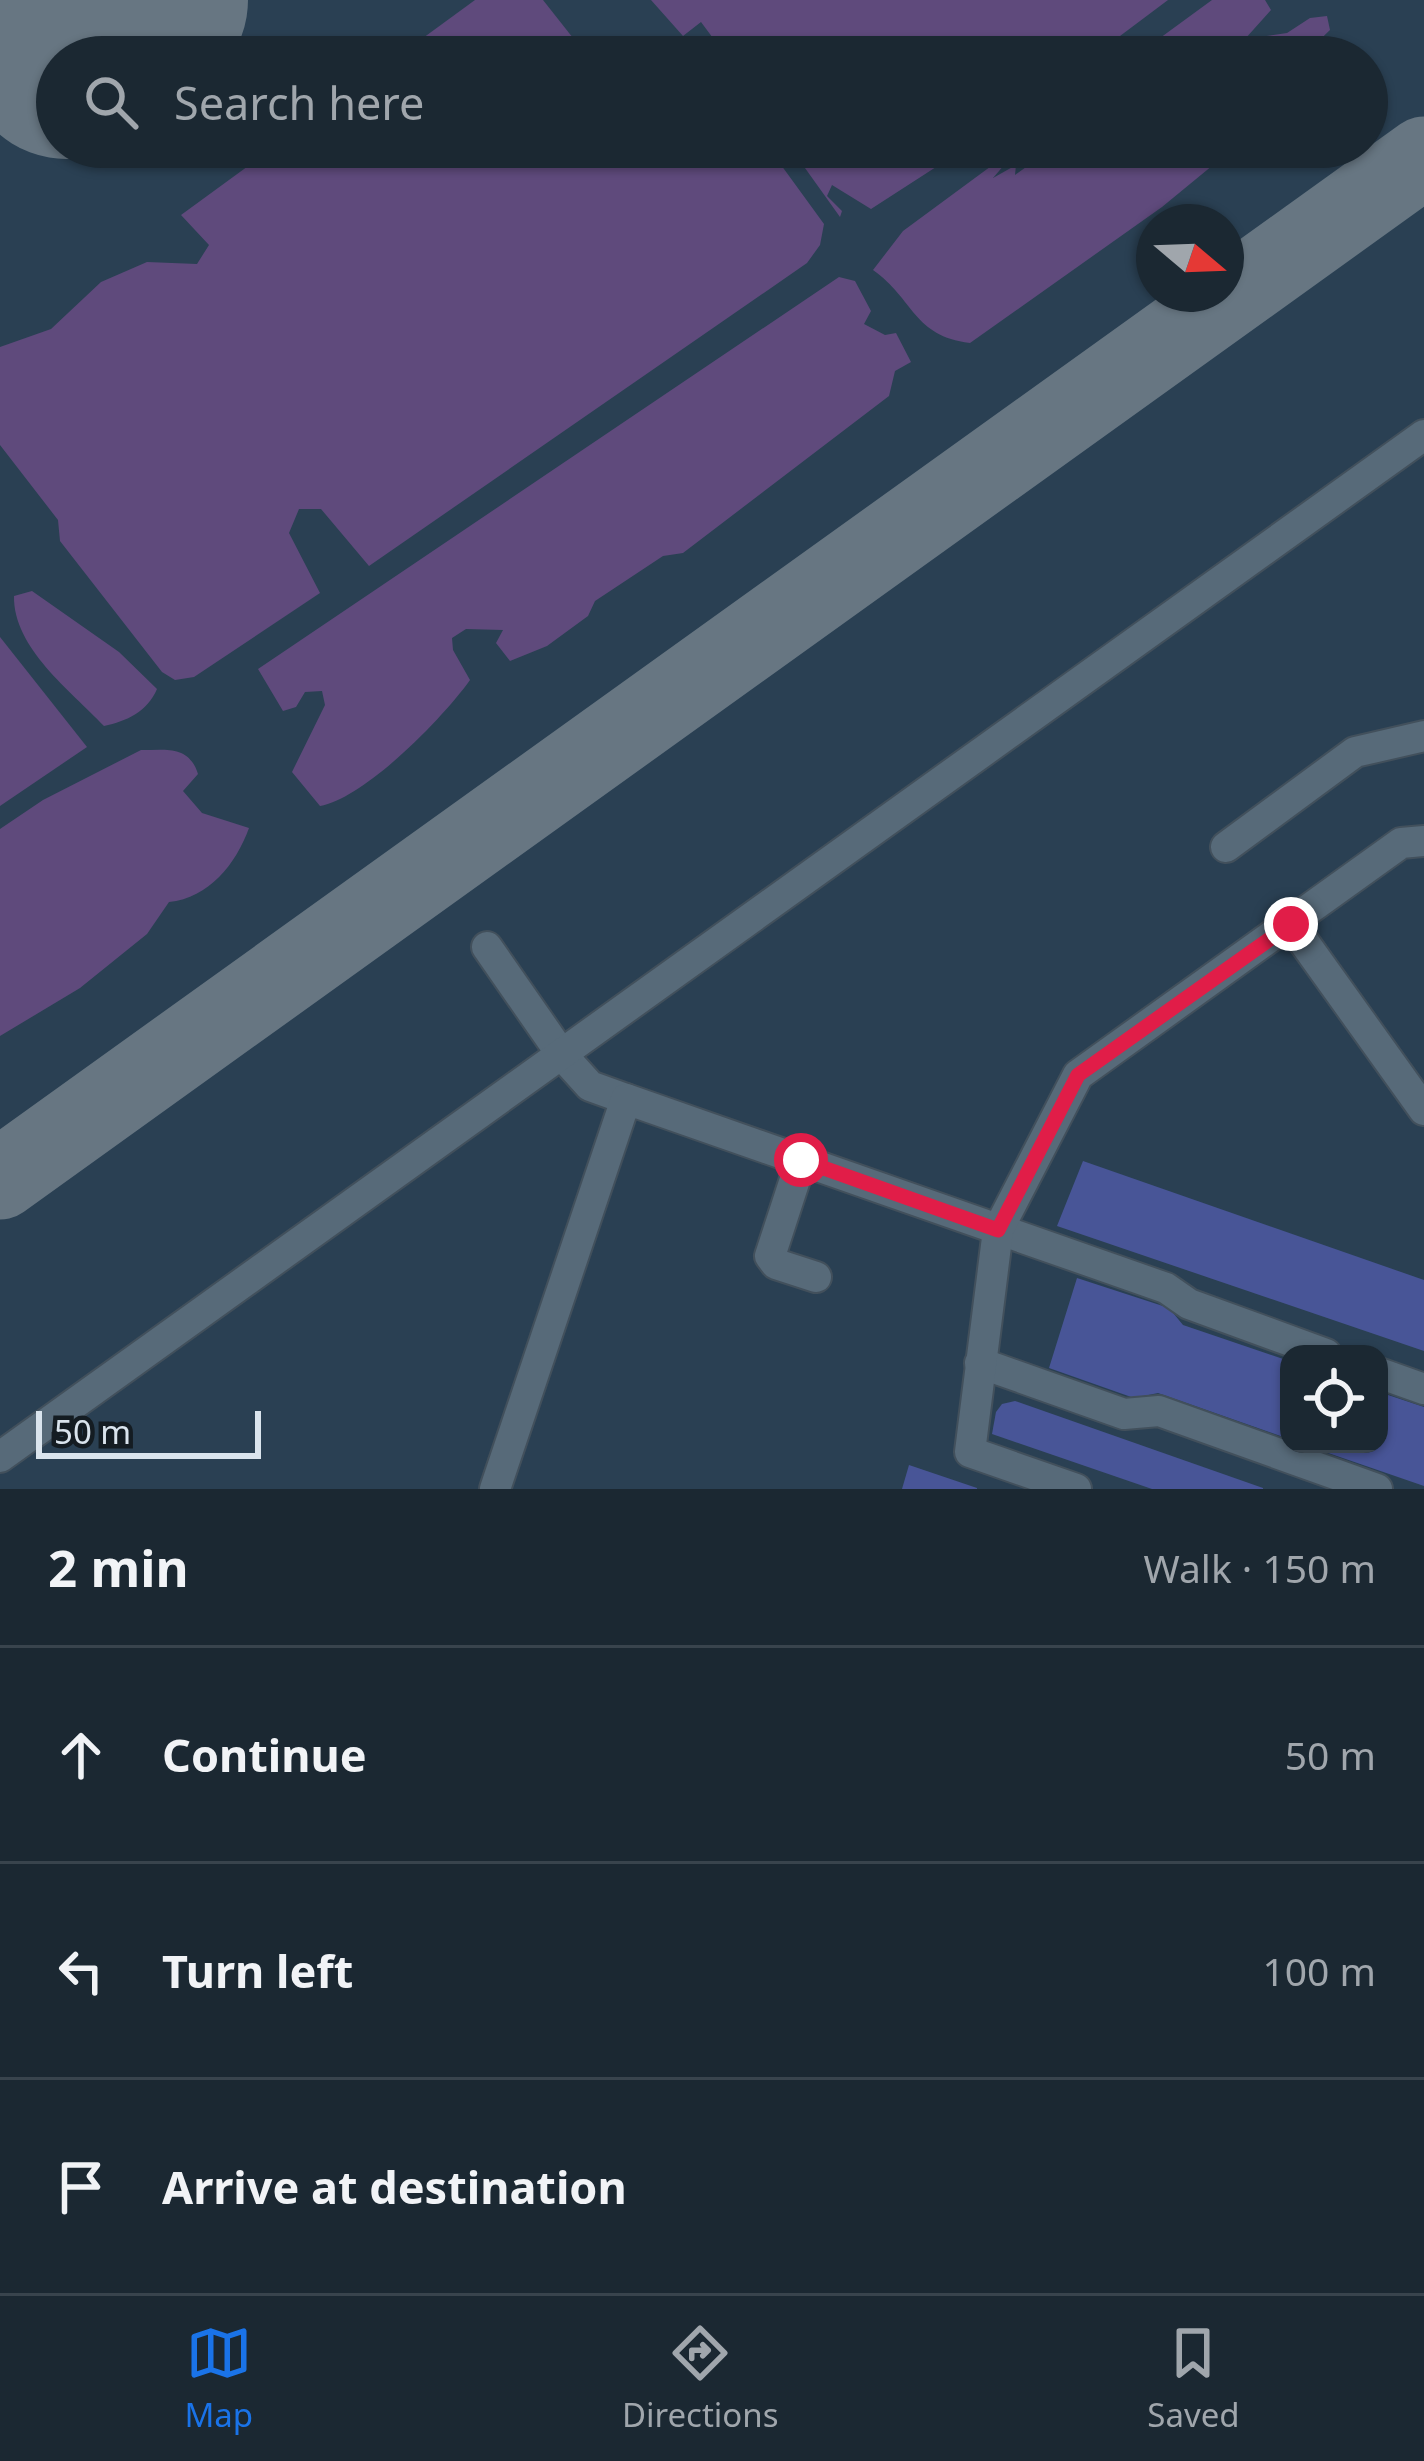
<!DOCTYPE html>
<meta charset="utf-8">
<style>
:root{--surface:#1b2832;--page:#28343e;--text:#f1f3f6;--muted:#a0a6ac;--line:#39444d;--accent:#1a73e8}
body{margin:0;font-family:"Noto Sans",sans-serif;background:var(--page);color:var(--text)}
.controls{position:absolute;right:36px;bottom:36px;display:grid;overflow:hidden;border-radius:24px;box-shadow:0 3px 9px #0004}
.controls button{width:108px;height:108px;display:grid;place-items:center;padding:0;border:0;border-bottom:3px solid var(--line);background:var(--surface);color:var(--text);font:60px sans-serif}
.compass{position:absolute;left:1136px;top:204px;width:108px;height:108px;border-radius:50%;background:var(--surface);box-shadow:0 3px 9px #0004;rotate:109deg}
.scale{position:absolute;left:36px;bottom:30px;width:225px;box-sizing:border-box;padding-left:12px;border:6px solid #dae4ed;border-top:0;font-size:33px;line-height:42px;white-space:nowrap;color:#dae4ed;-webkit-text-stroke:9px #141c22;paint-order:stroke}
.stop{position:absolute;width:36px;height:36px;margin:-27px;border:9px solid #e11d48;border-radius:50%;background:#fff}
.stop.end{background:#e11d48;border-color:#fff;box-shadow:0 3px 12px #0008}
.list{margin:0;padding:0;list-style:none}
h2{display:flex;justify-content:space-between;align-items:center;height:156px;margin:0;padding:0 48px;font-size:51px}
h2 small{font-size:39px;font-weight:400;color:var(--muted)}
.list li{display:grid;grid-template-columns:78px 1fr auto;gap:36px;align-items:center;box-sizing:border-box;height:216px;padding:0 48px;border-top:3px solid var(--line)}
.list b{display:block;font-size:45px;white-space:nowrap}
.list em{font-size:39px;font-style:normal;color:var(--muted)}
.icon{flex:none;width:66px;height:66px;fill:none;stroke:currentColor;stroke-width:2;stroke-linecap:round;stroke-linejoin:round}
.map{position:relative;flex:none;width:1424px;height:1489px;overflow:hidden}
.search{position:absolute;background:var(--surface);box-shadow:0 3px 9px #0004;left:36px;right:36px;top:36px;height:132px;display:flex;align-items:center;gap:30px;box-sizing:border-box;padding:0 42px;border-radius:66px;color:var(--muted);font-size:45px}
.sheet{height:804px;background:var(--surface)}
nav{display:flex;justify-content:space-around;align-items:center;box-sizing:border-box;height:168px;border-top:3px solid var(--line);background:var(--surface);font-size:33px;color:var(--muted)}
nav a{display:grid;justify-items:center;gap:6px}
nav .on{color:var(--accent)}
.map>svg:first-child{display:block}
.built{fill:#2a4053;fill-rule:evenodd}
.green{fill:#5f4a7c}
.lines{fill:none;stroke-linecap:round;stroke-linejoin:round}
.taxiway{stroke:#677682;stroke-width:81}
.runway{stroke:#677682;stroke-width:204}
.building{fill:#485597}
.minor-casing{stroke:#42505c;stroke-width:34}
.minor{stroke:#576a79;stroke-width:30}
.route{stroke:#e11d48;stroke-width:15}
</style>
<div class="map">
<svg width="1424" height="1489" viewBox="0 0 1424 1489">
<rect width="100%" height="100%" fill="#243543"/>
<path class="built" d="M0 0H1424V1489H0ZM57 57H1367V147H57ZM1154 222H1226V294H1154ZM1289 1354H1379V1444H1289Z"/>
<g class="green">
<polygon points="475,0 543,0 588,57 397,57"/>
<polygon points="651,0 1168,0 1092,57 727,57 701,22 683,36"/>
<polygon points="1212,0 1265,0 1271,10 1245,39 1287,33 1310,18 1327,16 1330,30 1302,57 1134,57"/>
<polygon points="274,147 768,147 824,224 820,245 807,263 369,566 321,509 299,509 289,533 320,593 194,677 175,680 162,672 60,541 58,520 0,445 0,347 51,329 101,282 147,262 197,264 209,245 181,215"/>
<polygon points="790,147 967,147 871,209 832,185 827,196 842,211 840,217"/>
<path d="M1017 147H1032L1011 164H1005L993 178 1016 165 1015 175 1054 147H1235L1162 207 970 343C913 336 914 299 873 270L903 231Z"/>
<path d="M839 277 855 281 871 311 864 324 885 335 896 333 911 362 895 371 889 396 683 553 663 556 595 601 588 616 547 646 510 661 496 643 503 630 466 629 452 638 453 650 470 680C443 718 365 798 320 806L292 772 325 705 322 691 305 692 296 707 283 711 258 669Z"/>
<path d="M32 591 119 652 157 689C147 712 127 721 104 726 71 691 13 648 14 596Z"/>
<polygon points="0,637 87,747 0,806"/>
<path d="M141 750C166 750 189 745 198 774L183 791 202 813 249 828C236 864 209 898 169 902L147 934 80 988 0 1036V829L43 800Z"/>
</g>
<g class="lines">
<polyline class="taxiway" points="0,1179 1424,157"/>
<polyline class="runway" points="66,57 146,0"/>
</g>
<g class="building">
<polygon points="1083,1161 1424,1280 1424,1351 1057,1226"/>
<polygon points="1077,1278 1169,1308 1183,1325 1289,1361 1289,1439 1158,1393 1134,1398 1049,1368"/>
<polygon points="1379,1392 1424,1407 1424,1486 1305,1445 1379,1444"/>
<polygon points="1015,1401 1263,1488 1263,1489 1152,1489 992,1434 996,1412 1002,1404"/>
<polygon points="909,1465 977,1488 977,1489 902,1489"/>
</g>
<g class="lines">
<defs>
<g id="minor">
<polyline points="1226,847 1355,752 1424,736"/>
<polyline points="1291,924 1424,1110"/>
<polyline points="487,947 562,1055 590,1086 626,1099"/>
<polyline points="801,1161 770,1256 776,1264 816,1277"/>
<polyline points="980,1363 1124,1414 1159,1411 1377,1489"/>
<polyline points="1379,1373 1424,1389"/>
<polyline points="0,1457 1424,435"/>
<polyline points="495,1489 626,1099 1166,1288 1189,1304 1326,1354"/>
<polyline points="1076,1489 970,1452 998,1230 1078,1075 1401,843 1424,841"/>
</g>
</defs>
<use href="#minor" class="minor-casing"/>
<use href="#minor" class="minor"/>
</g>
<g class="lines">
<polyline class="route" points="801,1160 998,1230 1078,1075 1291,924"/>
</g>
</svg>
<div class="controls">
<button><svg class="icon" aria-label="locate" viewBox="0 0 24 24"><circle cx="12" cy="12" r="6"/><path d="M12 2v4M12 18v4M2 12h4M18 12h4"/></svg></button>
</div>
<svg class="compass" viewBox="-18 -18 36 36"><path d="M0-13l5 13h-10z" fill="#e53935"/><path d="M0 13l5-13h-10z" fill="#a0a6ac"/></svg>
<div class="scale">50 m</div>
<div class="stop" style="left:801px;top:1160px"></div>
<div class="stop end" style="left:1291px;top:924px"></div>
<div class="search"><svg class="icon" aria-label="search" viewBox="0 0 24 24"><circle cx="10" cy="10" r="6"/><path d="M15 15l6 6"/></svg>Search here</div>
</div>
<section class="sheet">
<h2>2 min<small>Walk · 150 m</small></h2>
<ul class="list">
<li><svg class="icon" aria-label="ahead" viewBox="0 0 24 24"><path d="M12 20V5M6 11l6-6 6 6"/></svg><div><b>Continue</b></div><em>50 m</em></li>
<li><svg class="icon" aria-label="left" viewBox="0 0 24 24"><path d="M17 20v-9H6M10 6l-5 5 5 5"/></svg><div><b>Turn left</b></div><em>100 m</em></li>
<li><svg class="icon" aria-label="arrive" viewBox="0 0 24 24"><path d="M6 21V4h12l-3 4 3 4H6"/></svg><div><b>Arrive at destination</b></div></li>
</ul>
</section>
<nav>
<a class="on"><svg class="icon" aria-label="map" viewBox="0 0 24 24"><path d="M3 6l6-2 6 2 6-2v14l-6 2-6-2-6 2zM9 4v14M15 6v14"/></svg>Map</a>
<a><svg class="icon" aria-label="directions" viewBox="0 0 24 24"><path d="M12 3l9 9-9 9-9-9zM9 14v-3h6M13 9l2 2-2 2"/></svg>Directions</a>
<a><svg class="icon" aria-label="saved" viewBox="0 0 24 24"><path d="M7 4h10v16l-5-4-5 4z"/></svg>Saved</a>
</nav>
